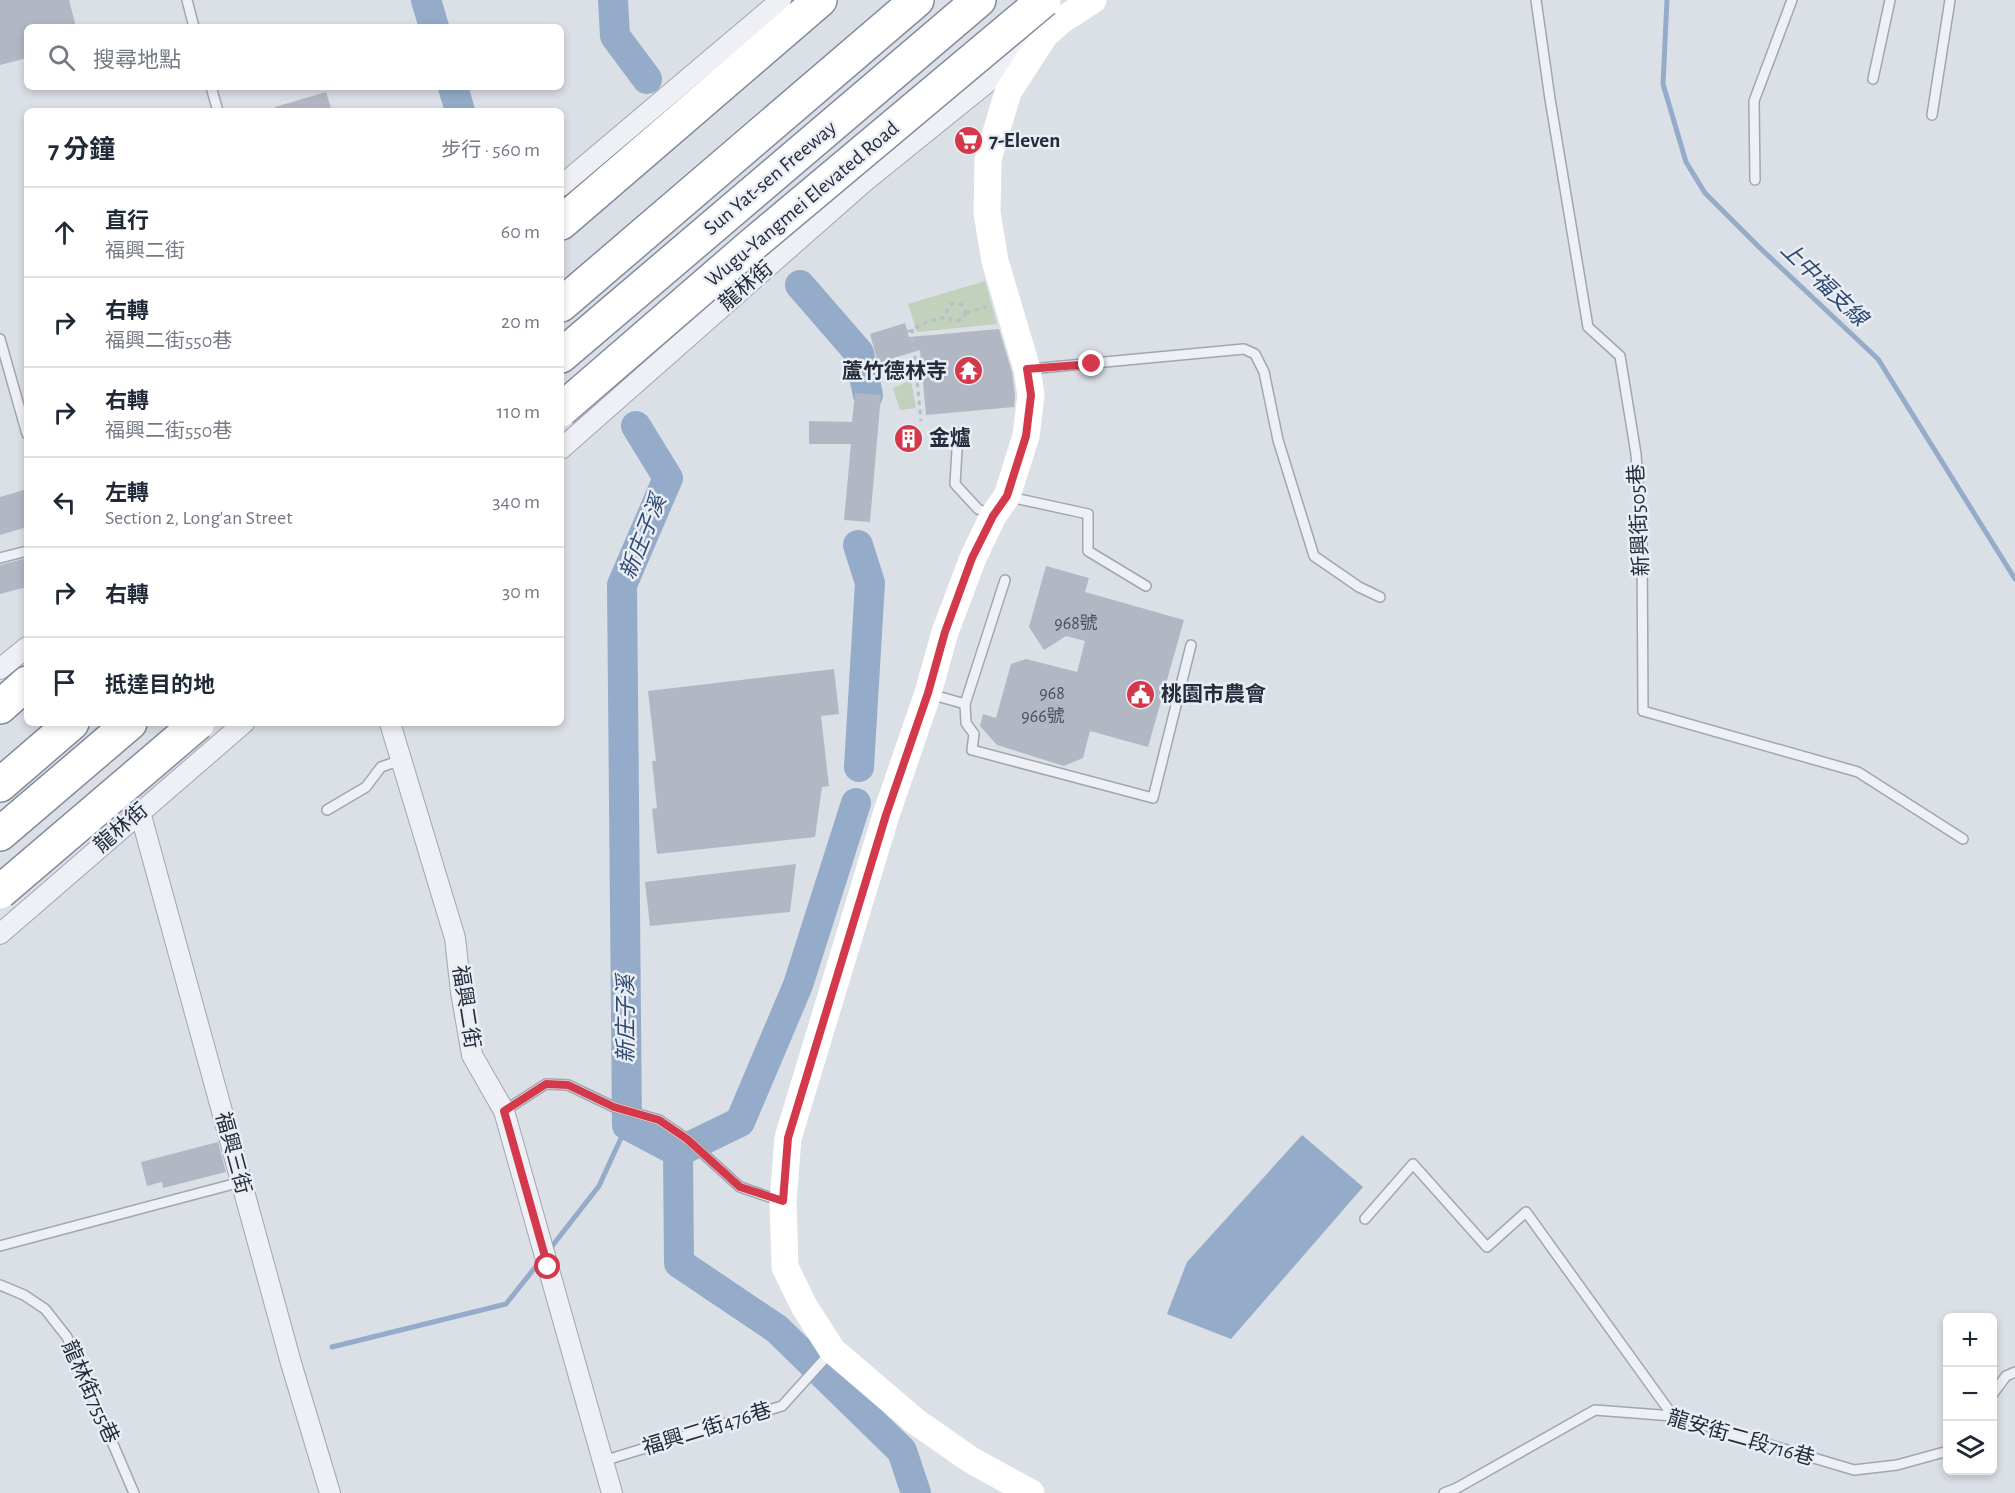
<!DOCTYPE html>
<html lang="zh-TW">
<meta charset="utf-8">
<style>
:root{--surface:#fff;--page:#f2f2f3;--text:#1f2937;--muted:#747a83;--line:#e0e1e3}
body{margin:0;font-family:"Alegreya Sans","Noto Sans TC",sans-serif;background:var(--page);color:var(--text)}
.controls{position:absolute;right:18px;bottom:18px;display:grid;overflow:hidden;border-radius:9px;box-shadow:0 3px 9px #0003}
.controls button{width:54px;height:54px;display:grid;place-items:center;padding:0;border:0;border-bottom:2px solid var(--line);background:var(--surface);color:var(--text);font:30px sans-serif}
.stop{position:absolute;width:18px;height:18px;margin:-14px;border:4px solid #d3394b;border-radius:50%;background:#fff}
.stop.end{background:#d3394b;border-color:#fff;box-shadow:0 2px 6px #0008}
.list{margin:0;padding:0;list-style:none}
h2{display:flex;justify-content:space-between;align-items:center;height:78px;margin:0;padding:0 24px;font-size:26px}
h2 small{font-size:20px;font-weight:400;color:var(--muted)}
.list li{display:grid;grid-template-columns:39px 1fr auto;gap:18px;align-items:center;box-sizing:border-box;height:90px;padding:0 24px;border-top:2px solid var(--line)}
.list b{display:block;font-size:22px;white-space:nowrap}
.list p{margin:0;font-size:20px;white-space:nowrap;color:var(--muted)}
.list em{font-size:20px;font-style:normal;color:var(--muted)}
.icon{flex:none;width:33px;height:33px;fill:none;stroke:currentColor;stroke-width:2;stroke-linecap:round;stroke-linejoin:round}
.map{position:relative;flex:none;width:2015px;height:1493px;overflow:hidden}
.search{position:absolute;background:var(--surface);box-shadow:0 3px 9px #0003;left:24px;top:24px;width:540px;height:66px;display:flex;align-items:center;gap:15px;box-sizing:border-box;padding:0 21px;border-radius:9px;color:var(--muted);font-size:22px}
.panel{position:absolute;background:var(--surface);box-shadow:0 3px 9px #0003;left:24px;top:108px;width:540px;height:618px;border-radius:9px}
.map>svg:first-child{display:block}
.green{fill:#c1d1bc}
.water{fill:#94acc9}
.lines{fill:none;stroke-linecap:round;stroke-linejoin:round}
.stream{stroke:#94acc9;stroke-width:5}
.river{stroke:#94acc9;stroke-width:30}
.building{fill:#b2b8c3}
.lane-casing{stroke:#a1a6b0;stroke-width:12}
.street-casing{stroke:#a1a6b0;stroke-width:22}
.highway-casing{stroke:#828c9d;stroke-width:36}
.path{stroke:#babdc5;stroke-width:3;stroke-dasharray:4.5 4.5;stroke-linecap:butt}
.lane{stroke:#eef0f5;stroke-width:9}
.street{stroke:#eef0f5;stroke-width:20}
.secondary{stroke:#fff;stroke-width:27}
.highway{stroke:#fff;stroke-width:33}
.highway-bridge-casing{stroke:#828c9d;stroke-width:36;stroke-linecap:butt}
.highway-bridge{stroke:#fff;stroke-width:33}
.route{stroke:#d3394b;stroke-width:8}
.labels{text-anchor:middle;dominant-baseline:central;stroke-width:5;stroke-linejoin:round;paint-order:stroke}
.number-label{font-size:18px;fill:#48505e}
.poi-label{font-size:21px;font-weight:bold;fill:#252d3d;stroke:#eaeef4;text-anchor:start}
.street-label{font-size:21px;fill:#252d3d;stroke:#eaeef4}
.water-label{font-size:22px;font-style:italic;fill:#2e4a72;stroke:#eaeef4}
</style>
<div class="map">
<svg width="2015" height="1493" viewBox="0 0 2015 1493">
<rect width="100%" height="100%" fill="#dbdfe6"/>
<g class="green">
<polygon points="985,281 997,324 917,332 908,304"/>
<polygon points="911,380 916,408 900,410 893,388"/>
</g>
<polygon class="water" points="1302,1135 1363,1187 1231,1339 1167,1314 1187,1262"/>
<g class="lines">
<g class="stream">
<polyline points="1667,0 1663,84 1686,162 1705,193 1759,247 1878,359 2015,579"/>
<polyline points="549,1250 599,1186 627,1125"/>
<polyline points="332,1347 506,1304 541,1260"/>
</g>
<g class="river">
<polyline points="426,0 434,27"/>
<polyline points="613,0 615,36 647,79"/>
<polyline points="453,87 460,111"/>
<polyline points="800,285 859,353 868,395"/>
<polyline points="636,426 668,478 622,585 627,1125 678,1152 679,1263 777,1329 902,1451 916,1493"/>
<polyline points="858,545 870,583 859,767"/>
<polyline points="678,1152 740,1122 798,985 856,803"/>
</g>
</g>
<g class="building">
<polygon points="0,0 69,0 76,27 27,27 27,58 0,65"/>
<polygon points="326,92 332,111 275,111 275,107"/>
<polygon points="905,323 909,337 999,329 1012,372 1015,395 1014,407 926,415 920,350 878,363 870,334"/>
<polygon points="855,393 881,395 870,522 844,520 851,444 809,444 809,421 852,422"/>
<circle cx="908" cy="438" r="7"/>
<polygon points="24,490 27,502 27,527 0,535 0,497"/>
<polygon points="27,558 27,587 0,594 0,565"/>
<polygon points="1046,566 1089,578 1085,592 1184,620 1148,747 1090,731 1083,758 1064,766 997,745 980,726 983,714 996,718 1011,664 1026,659 1077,672 1085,641 1066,636 1044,650 1029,627"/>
<polygon points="834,669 839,714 821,716 829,786 822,787 815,837 657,854 652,809 657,808 652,761 656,761 648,691"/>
<polygon points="796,864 790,912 650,926 645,882"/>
<polygon points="218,1142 226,1172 163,1188 162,1182 147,1186 141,1162"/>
</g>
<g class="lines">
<defs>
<g id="lane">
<polyline points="187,0 194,27"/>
<polyline points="1536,0 1550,99 1588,327 1620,356 1636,454 1642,543 1643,711 1858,772 1963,839"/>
<polyline points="1873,79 1890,0"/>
<polyline points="211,87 218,111"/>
<polyline points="1932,115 1950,0"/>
<polyline points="1755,180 1754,101 1792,0"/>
<polyline points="0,339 27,434"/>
<polyline points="1030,369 1244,349 1255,354 1264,372 1278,440 1314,556 1359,587 1380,597"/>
<polyline points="958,433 955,484 978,509 991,515"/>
<polyline points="1010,497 1088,514 1088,551 1146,586"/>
<polyline points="0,558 27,551"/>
<polyline points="930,694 965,704 1005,580"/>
<polyline points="965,704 966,723 974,734 972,750 1153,798 1191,645"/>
<polyline points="327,810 366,787 381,767 401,760"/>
<polyline points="504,1111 546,1084 568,1085 614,1107 659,1120 687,1139 740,1187 781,1201"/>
<polyline points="1365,1219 1413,1164 1487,1247 1526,1212 1673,1416"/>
<polyline points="0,1246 241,1182"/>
<polyline points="0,1285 24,1295 45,1309 67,1337 134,1493"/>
<polyline points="1992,1395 2006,1376 2015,1372"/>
<polyline points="603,1461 782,1406 830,1353"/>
<polyline points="1444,1493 1457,1488 1595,1410 1673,1416 1854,1470 1897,1465 1948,1451"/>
</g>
<g id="street">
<polyline points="561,186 781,0"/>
<polyline points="561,449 863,183 1031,47"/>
<polyline points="0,669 27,647"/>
<polyline points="390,723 455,938 461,992 472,1055 504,1111 612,1493"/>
<polyline points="140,812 291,1363 330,1493"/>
<polyline points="0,934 244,723"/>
</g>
<g id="highway">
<polyline points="561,223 820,0"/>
<polyline points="561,305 917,0"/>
<polyline points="561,356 979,0"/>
<polyline points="0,707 27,683"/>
<polyline points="0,785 72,723"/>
<polyline points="0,834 130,723"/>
</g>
</defs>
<use href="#lane" class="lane-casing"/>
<use href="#street" class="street-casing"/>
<use href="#highway" class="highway-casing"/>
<g class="path">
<circle cx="956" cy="312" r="9"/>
<polyline points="966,313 987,307"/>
<polyline points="912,329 921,421"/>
<polyline points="907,332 929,321 947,317"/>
</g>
<use href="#lane" class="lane"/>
<use href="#street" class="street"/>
<polyline class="secondary" points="1031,1493 971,1460 915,1421 832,1350 804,1306 785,1267 783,1201 788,1138 886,815 928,693 945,632 973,558 993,516 1007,496 1026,436 1031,395 1027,369 995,261 987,213 988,159 1008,92 1045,35 1062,20 1093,0"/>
<use href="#highway" class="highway"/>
<defs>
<g id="highway-bridge">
<polyline points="561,410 753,244 1044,0"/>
<polyline points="0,892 198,723"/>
</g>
</defs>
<use href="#highway-bridge" class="highway-bridge-casing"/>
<use href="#highway-bridge" class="highway-bridge"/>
</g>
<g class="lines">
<polyline class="route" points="548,1267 504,1111 546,1084 568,1085 614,1107 659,1120 687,1139 740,1187 783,1201 788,1138 886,815 928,693 945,632 972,558 993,516 1007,496 1026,436 1031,395 1027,369 1092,364"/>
</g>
<defs>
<symbol id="supermarket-disc" viewBox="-11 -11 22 22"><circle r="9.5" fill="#d3394b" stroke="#eaeef4"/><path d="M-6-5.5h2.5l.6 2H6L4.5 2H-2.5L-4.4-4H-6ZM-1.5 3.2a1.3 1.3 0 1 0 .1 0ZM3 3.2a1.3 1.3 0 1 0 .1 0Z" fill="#fff"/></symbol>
<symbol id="temple-disc" viewBox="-11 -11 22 22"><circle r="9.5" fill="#d3394b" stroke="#eaeef4"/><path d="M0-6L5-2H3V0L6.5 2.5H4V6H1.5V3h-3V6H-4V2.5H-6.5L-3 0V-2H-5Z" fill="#fff"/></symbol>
<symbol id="building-disc" viewBox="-11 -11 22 22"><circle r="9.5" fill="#d3394b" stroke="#eaeef4"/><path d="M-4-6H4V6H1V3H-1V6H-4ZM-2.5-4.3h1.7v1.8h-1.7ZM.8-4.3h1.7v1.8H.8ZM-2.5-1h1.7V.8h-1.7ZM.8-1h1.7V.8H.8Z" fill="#fff"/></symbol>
<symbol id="civic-disc" viewBox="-11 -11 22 22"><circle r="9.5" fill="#d3394b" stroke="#eaeef4"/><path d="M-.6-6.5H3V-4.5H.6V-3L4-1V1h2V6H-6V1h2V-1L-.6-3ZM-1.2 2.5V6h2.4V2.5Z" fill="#fff"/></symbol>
</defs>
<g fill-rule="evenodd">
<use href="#supermarket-disc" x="952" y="124" width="33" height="33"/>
<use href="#temple-disc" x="952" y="354" width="33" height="33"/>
<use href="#building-disc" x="892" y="422" width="33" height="33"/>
<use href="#civic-disc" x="1124" y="678" width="33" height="33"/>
</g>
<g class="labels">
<g class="number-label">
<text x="1076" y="624">968號</text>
<text x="1052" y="694">968</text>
<text x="1043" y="717">966號</text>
</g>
<g class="poi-label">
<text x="989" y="140">7-Eleven</text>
<text x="947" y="371" text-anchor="end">蘆竹德林寺</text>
<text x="929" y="438">金爐</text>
<text x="1161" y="694">桃園市農會</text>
</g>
<g class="street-label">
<text transform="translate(770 178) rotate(-40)">Sun Yat-sen Freeway</text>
<text transform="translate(802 204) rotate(-40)">Wugu-Yangmei Elevated Road</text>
<text transform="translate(746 286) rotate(-41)">龍林街</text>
<text transform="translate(1639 520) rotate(-93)">新興街505巷</text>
<text transform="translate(121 828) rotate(-41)">龍林街</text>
<text transform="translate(466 1007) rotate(81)">福興二街</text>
<text transform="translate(233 1153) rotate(75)">福興三街</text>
<text transform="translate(90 1392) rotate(66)">龍林街755巷</text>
<text transform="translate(707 1429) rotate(-17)">福興二街476巷</text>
<text transform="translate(1741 1438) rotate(16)">龍安街二段716巷</text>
</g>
<g class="water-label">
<text transform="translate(1824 284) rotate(44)">上中福支線</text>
<text transform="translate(643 537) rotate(-68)">新庄子溪</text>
<text transform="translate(626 1019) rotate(-90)">新庄子溪</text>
</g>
</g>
</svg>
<div class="controls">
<button>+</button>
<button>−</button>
<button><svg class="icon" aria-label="layers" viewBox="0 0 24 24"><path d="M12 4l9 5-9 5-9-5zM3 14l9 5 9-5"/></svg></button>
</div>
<div class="stop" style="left:548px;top:1267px"></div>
<div class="stop end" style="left:1092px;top:364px"></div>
<div class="search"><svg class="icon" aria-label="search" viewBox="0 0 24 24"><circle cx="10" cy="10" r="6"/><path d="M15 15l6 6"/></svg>搜尋地點</div>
<section class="panel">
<h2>7 分鐘<small>步行 · 560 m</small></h2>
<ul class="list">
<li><svg class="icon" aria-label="ahead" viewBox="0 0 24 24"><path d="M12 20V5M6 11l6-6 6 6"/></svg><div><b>直行</b><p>福興二街</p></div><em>60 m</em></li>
<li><svg class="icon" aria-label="right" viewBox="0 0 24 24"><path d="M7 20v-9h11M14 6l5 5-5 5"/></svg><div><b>右轉</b><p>福興二街550巷</p></div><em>20 m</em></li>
<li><svg class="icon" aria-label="right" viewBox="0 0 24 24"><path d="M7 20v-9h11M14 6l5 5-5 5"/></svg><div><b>右轉</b><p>福興二街550巷</p></div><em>110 m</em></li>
<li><svg class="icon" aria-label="left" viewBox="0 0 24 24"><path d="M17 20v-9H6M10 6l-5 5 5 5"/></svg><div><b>左轉</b><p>Section 2, Long'an Street</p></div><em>340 m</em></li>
<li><svg class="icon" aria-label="right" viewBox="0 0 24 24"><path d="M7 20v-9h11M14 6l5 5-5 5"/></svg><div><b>右轉</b></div><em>30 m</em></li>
<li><svg class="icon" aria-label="arrive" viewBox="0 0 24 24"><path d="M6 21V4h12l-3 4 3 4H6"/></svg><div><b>抵達目的地</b></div></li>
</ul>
</section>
</div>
